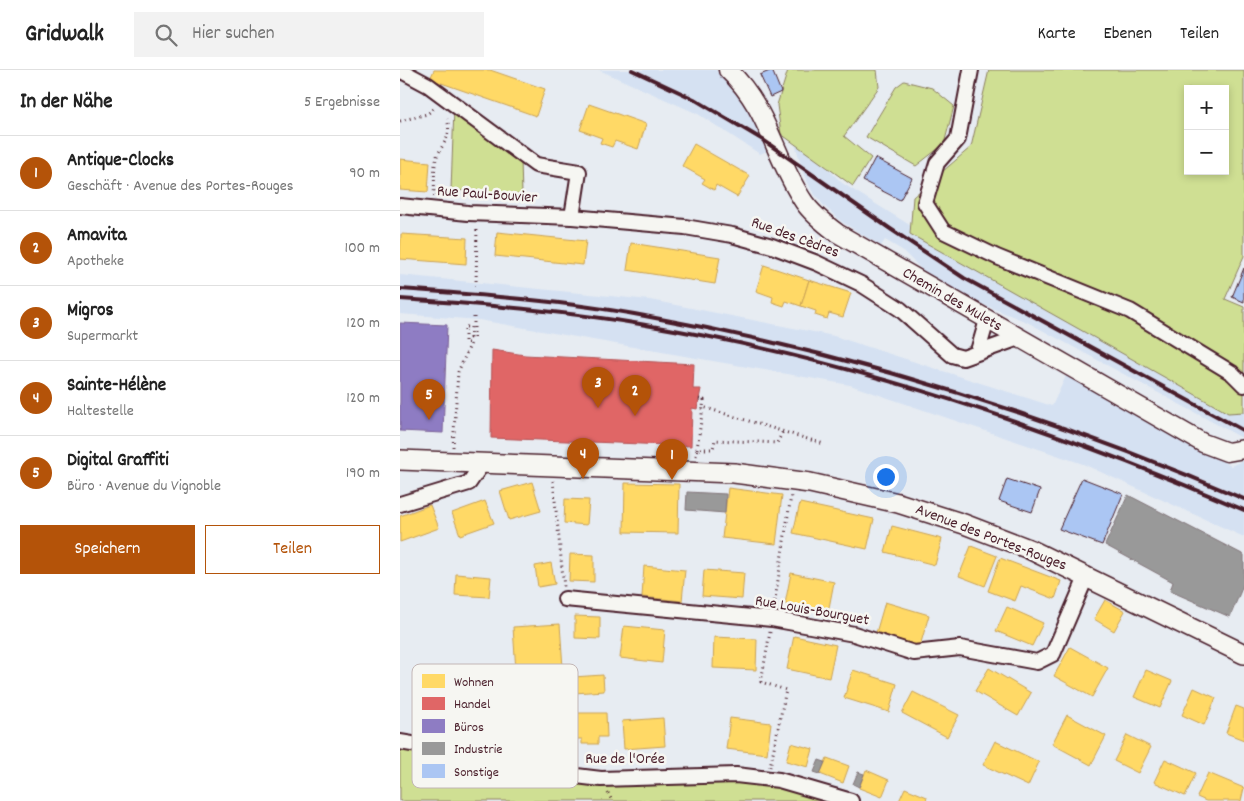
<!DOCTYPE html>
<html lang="de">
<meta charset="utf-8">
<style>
:root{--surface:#fff;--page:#f2f2f2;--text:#222;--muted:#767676;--line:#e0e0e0;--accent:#b45309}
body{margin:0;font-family:Dekko,sans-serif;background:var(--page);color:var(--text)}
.controls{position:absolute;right:15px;top:15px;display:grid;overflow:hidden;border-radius:0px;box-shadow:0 2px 8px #0003}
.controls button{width:45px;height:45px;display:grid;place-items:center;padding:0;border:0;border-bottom:1px solid var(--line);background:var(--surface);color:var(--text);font:25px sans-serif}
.you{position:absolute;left:485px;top:406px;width:18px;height:18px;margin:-12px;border:4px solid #fff;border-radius:50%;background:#1a73e8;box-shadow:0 0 0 8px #1a73e833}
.badge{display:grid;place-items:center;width:32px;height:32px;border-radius:50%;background:var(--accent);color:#fff;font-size:16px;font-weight:700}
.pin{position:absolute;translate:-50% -41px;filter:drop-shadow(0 1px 2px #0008)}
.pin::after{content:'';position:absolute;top:26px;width:18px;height:15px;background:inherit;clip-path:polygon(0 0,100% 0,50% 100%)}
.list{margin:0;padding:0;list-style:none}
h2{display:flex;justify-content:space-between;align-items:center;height:65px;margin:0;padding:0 20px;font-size:21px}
h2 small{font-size:16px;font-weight:400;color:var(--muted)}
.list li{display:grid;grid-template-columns:32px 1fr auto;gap:15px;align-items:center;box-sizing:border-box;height:75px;padding:0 20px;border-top:1px solid var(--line)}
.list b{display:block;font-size:19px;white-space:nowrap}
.list p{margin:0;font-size:16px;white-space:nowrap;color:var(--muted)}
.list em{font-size:16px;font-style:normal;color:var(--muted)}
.actions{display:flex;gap:10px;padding:15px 20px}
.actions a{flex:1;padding:11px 0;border:1px solid var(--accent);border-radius:0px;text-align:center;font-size:18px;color:var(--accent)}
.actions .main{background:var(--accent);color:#fff}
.icon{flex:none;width:28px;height:28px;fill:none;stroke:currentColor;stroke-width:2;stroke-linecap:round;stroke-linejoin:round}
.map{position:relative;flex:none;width:844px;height:731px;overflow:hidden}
header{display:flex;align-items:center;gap:30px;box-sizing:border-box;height:70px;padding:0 25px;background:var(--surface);border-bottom:1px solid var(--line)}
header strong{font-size:24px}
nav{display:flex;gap:28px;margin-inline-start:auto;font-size:18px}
.search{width:350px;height:45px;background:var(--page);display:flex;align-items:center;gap:12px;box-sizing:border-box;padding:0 18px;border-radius:0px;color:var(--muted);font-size:19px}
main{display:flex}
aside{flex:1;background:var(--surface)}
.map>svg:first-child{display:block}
.built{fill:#d5e1f2}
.green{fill:#cfdf93;stroke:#8c7f5f;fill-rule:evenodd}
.homes{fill:#ffd966;stroke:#c9a154}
.shops{fill:#e06666;stroke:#b35154}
.offices{fill:#8e7cc3;stroke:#7a6095}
.industry{fill:#999;stroke:#817478}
.building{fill:#abc6f3;stroke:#4a1f2b}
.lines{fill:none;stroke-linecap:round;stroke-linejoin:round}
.minor-casing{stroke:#4a1f2b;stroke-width:18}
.tertiary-casing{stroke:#4a1f2b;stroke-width:21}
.secondary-casing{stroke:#4a1f2b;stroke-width:22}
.path{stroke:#4a1f2b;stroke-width:3;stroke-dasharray:1 4;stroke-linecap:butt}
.minor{stroke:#f6f6f2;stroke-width:14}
.tertiary{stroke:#f6f6f2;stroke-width:18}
.secondary{stroke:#f6f6f2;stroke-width:19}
.rail{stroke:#4a1f2b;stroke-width:4}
.labels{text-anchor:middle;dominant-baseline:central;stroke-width:5;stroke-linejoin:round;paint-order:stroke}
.street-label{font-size:16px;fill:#4a1f2b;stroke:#f6f6f2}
.key{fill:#f6f6f2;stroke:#c2b6b6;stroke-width:1}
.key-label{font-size:14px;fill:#4a1f2b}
</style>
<header>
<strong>Gridwalk</strong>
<div class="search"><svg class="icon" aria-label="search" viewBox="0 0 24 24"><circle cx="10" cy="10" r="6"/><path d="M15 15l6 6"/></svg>Hier suchen</div>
<nav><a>Karte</a><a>Ebenen</a><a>Teilen</a></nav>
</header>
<main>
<aside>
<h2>In der Nähe<small>5 Ergebnisse</small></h2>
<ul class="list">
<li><span class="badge">1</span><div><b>Antique-Clocks</b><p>Geschäft · Avenue des Portes-Rouges</p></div><em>90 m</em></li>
<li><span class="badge">2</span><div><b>Amavita</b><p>Apotheke</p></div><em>100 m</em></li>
<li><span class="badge">3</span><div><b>Migros</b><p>Supermarkt</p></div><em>120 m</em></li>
<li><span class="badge">4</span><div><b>Sainte-Hélène</b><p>Haltestelle</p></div><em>120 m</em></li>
<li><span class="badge">5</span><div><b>Digital Graffiti</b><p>Büro · Avenue du Vignoble</p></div><em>190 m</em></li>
</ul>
<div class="actions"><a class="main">Speichern</a><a>Teilen</a></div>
</aside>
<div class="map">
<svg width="844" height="731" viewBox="0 0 844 731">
<rect width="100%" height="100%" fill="#e7ecf2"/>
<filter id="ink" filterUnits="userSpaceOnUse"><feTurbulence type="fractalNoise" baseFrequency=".02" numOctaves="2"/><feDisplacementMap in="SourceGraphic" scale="10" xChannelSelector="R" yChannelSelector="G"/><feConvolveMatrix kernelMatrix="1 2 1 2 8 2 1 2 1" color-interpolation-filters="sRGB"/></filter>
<g filter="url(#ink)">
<g class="built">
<polygon points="199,0 316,0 345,33 367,81 360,84 298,44"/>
<polygon points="391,60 442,113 600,211 844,337 844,369 627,252 579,233 524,202 502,180 485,170 481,176 442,152 424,136 412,121 404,105"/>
<polygon points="0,205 250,230 434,266 652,336 666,306 831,396 844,390 844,467 683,394 450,315 79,250 0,244"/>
</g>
<g class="green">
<polygon points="388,0 477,0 479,17 444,66 471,88 453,116 381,64 377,35"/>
<path d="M589 0H844V186L825 229 844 237V342L828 343 510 164 513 127 571 77ZM788 19H825V101H788Z"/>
<polygon points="504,11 532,18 554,36 544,74 516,96 466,67 496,17"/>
<polygon points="54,38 121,90 122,125 51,120"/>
<polygon points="0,672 144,702 336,705 451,731 0,731"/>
</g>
<g class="homes">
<polygon points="34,0 90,0 145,19 136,46 30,9"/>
<polygon points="189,34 246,54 238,79 215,71 212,77 200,73 202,68 180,60"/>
<polygon points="294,74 350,106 337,127 316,115 314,120 302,113 305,109 282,96"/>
<polygon points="0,89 30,92 28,122 0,120"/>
<polygon points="97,162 186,171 183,195 95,186"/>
<polygon points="1,164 67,168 66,194 0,189"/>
<polygon points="231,173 320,187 315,214 227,200"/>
<polygon points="364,195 409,210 401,236 386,231 384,236 372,232 373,227 356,221"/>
<polygon points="409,210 451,223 443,247 429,243 427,249 415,245 416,241 401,236"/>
<polygon points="132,412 141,441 109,450 100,421"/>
<polygon points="225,413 279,414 278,463 224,462"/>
<polygon points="328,418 382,425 376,474 322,468"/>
<polygon points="165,429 189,430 187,455 164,453"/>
<polygon points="85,431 94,453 60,465 52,443"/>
<polygon points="400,433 474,449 467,479 393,463"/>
<polygon points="30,435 39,458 0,472 0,446"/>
<polygon points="492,456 542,469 535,495 485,482"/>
<polygon points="571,476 597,486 585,516 559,506"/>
<polygon points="170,484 194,485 194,512 169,511"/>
<polygon points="600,488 661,511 655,529 621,516 615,531 588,521"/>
<polygon points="151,493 155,514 138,517 135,496"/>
<polygon points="244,496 285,500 282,531 242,527"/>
<polygon points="304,500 344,503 342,529 302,526"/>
<polygon points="391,503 434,512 428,543 385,534"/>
<polygon points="56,504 91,507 89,527 55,525"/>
<polygon points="705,530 725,541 714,561 694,549"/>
<polygon points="485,532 529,545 520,576 476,563"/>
<polygon points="607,537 643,553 632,576 596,561"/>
<polygon points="175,546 200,547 200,569 175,568"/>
<polygon points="160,554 163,598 116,601 113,557"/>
<polygon points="224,556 265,560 262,593 220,588"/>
<polygon points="394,566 436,575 429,608 387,599"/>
<polygon points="314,567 357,569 356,600 313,598"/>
<polygon points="670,577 708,598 692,627 654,606"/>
<polygon points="589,598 631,623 618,646 575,621"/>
<polygon points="453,600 497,614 489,642 444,628"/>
<polygon points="746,600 772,611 760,638 734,627"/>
<polygon points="203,605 204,621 174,623 173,607"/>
<polygon points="794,618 816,628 804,655 782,645"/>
<polygon points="513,622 559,645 547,667 502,643"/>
<polygon points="836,636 844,639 844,670 826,663"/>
<polygon points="175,643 206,643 207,667 198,667 198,674 182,674 182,669 175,669"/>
<polygon points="667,645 706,666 691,695 652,674"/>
<polygon points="263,648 265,676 224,679 222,651"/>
<polygon points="330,648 371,653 367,684 326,679"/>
<polygon points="727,665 751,677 738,703 714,691"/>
<polygon points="595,671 639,692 628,716 583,695"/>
<polygon points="391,673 413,679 408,697 386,691"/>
<polygon points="427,688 449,696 443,713 420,704"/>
<polygon points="765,689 796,703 785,726 754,712"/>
<polygon points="466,700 489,710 482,727 459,718"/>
<polygon points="808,703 844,718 841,731 806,731 797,727"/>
<polygon points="505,718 527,727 526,731 499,731"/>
</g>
<polygon class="shops" points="92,280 125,285 294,294 293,319 301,319 297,339 292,338 291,376 91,368"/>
<polygon class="offices" points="0,253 47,255 43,363 0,361"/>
<g class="industry">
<polygon points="287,422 326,424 325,443 286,440"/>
<polygon points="728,425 844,485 844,513 830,547 770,521 773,512 705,475"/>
<polygon points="419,690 425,692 420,704 414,702"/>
<polygon points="458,702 464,704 459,717 453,714"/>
</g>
<g class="building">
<polygon points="372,0 381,22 370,27 360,5"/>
<polygon points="475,88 512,108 500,130 463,111"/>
<polygon points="844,198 844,232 832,227"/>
<polygon points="682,408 723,424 702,475 659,459"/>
<polygon points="607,409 640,420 632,442 599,431"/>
</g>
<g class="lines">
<defs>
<g id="minor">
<polyline points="0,0 28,15 136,95 179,102 172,147"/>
<polyline points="571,0 558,69 537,93 525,133 543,161 597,187 730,241 832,303 844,315"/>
<polyline points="0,136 68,143 172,147 285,157 332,165 372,176 417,193 461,214 500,239 552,285 563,288 619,268"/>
<polyline points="578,281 587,250"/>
<polyline points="0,434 69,413 82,394"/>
<polyline points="165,529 372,549 454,564 514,583 560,578 637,592 653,584 687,505"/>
<polyline points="0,672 78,685 144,702 201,709 336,705 379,710 451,731"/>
</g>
<path id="tertiary" d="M328 0C369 38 374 88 404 132 412 144 425 154 437 163L803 373 827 382 844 379"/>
<polyline id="secondary" points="0,390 334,403 410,413 498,433 564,454 629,479 844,584"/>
</defs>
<use href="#minor" class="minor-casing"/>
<use href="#tertiary" class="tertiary-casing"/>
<use href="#secondary" class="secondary-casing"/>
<g class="path">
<polyline points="0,51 27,44 35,38"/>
<path d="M34 126C35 115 33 96 37 86 44 71 52 67 47 49"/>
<polyline points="76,216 77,156"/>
<polyline points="299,329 304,330 303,337 424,374"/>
<polyline points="53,377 58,302 71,273 65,273 65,257 71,257 70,268 74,268 74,246"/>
<polyline points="297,379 303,337"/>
<polyline points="296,386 297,379 313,379 315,370 377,373 383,361"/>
<polyline points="153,411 164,517"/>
<polyline points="374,536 391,426"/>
<polyline points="370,562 361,612 386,620 370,697"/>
<polyline points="208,723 212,731"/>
</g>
<use href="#minor" class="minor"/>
<use href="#tertiary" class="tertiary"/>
<use href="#secondary" class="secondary"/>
<g class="rail">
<polyline points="232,0 294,29 363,70 489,158 564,208 844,361"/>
<path d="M0 219C81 225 164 231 245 246 450 283 652 346 844 429"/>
<path d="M0 229C80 234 161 241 240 254 445 288 654 358 844 440"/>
</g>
</g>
</g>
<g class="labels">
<g class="street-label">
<text transform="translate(87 125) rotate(4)">Rue Paul-Bouvier</text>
<text transform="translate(395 168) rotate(20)">Rue des Cèdres</text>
<text transform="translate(552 230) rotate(30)">Chemin des Mulets</text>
<text transform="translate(591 468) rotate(21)">Avenue des Portes-Rouges</text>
<text transform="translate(412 541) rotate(10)">Rue Louis-Bourguet</text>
<text x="225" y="689">Rue de l'Orée</text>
</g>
</g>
<rect x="12" y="594" width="166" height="124" rx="8" class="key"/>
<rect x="22" y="604" width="23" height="14" fill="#ffd966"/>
<rect x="22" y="627" width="23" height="13" fill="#e06666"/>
<rect x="22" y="649" width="23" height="14" fill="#8e7cc3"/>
<rect x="22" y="672" width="23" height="13" fill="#999"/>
<rect x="22" y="694" width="23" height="14" fill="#abc6f3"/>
<g class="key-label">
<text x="54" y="616">Wohnen</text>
<text x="54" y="638">Handel</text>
<text x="54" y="661">Büros</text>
<text x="54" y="683">Industrie</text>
<text x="54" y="706">Sonstige</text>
</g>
</svg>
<div class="controls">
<button>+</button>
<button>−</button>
</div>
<div class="you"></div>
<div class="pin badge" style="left:272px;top:410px">1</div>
<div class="pin badge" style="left:235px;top:346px">2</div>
<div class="pin badge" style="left:198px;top:338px">3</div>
<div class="pin badge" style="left:183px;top:409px">4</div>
<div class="pin badge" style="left:29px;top:350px">5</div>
</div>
</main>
